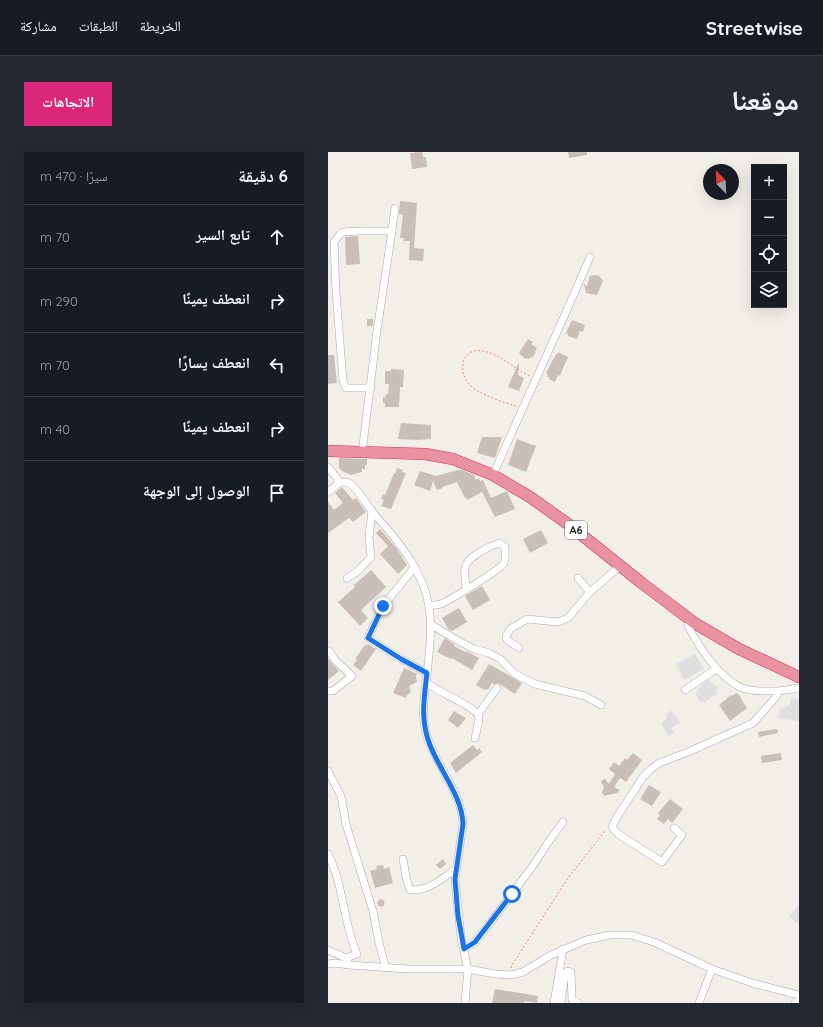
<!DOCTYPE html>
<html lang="ar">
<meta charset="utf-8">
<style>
:root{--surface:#171b24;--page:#242831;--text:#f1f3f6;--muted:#9ea1a6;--line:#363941;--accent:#db2777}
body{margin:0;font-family:Quicksand,"Noto Naskh Arabic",sans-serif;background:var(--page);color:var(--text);direction:rtl}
.controls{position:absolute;right:12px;top:12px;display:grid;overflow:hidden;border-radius:0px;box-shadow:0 4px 16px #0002}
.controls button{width:36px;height:36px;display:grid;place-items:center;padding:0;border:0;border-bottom:1px solid var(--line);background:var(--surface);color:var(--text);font:20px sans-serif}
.compass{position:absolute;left:375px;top:12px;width:36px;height:36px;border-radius:50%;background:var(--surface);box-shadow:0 4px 16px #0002;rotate:336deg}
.stop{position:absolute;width:12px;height:12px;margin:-9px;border:3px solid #1a73e8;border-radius:50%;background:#fff}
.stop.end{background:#1a73e8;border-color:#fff;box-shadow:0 1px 4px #0008}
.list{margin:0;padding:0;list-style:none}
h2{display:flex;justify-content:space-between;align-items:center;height:52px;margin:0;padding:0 16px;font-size:17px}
h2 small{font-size:13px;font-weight:400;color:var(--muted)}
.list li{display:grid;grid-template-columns:26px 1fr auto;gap:12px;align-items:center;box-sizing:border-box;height:64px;padding:0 16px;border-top:1px solid var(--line)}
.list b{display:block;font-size:15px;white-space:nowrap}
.list em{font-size:13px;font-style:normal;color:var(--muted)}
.icon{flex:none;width:22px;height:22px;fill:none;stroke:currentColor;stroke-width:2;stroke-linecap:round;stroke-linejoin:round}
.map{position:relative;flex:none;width:471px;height:851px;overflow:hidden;direction:ltr;border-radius:0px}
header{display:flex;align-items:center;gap:24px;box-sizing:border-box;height:56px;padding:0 20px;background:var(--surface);border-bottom:1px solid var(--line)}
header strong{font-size:19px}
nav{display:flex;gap:22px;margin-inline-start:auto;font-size:14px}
.intro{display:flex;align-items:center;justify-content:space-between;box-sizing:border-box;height:96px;padding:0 24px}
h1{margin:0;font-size:28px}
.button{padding:10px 18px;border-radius:0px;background:var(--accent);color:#fff;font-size:14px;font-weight:700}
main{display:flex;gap:24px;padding:0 24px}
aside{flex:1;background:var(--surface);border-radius:0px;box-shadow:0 4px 16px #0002}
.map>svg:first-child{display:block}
.residential{fill:#e0dfdf}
.building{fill:#c7bfb8}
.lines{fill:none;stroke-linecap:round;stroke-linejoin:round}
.minor-casing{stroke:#a9a9a9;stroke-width:8}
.highway-casing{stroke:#dc2a67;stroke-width:12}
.path{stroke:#fa8072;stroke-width:1;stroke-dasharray:2 2;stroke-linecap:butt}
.minor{stroke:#fff;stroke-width:7}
.highway{stroke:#e892a2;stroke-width:11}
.route{stroke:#1a73e8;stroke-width:5}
.labels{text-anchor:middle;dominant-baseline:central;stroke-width:3;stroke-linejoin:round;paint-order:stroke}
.shield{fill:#fff;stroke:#646464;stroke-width:1}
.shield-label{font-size:11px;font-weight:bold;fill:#222}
</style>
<header>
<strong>Streetwise</strong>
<nav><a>الخريطة</a><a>الطبقات</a><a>مشاركة</a></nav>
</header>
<div class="intro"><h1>موقعنا</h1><a class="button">الاتجاهات</a></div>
<main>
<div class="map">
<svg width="471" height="851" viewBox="0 0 471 851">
<rect width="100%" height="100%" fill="#f2efe9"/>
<g class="residential">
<polygon points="367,502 376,517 356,528 348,512"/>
<polygon points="379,527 391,536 388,539 390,541 386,545 385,544 376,551 375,549 373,551 369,546 370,545 367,542 369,541 368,540"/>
<polygon points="463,546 471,547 471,569 450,566 452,556 456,557 457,554 461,554"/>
<polygon points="343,558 352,570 343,577 346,580 341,584 333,572 339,566 338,563"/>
<polygon points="471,753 471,772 461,765"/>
</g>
<g class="building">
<polygon points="94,0 95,5 98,5 99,15 84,17 82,1"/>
<polygon points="240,0 259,0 259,3 241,6"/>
<polygon points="72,49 89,51 86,96 96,97 95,109 81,108 82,89 75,89 76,86 72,86 75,63 71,62"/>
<polygon points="30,84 32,112 18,113 17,85"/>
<polygon points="268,123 271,124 275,129 269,143 258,141 256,132 259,134 262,124"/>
<rect x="39" y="167" width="6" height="7"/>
<polygon points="244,168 257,173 255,180 252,179 249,187 240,184 240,182 238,181"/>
<polygon points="200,187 205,190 203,192 209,196 207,199 208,200 204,206 202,205 201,207 199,206 197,207 191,201"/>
<polygon points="230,200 240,205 233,221 232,224 230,223 227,230 221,227 221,225 219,225 220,223 218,221 228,202 230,202"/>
<polygon points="0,203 6,203 9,231 0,232"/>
<polygon points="190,212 191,212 190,223 196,226 191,239 180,235"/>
<polygon points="63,217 76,218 75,235 72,235 71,255 57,255 57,251 55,251 55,245 57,246 58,242 60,242 61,232 57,232 57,219 63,219"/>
<polygon points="73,271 103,273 103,287 88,288 70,287"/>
<polygon points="154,285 174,285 167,306 149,301"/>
<polygon points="189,287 208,294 198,320 180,313"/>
<polygon points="11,306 39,307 39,313 37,313 37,317 34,317 34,320 23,323 14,319 11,315"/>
<polygon points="69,316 75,318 74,320 78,321 63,357 53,354 56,348 53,347 55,342 57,343 66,321 67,322"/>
<polygon points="130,318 135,318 146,323 148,328 151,326 152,329 155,328 163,346 179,339 187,357 167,365 154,340 139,348 138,345 137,346 129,330 114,335 115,336 109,338 105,329 102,339 86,333 92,319 108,324"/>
<polygon points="14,335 25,348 28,346 38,360 25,370 21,366 0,381 0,350 6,358 15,351 7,341"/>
<polygon points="52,377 69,397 79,413 70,422 52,402 60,394 48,381"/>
<polygon points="213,378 220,391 202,401 195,387"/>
<polygon points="43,418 58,435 34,457 34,459 40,466 32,474 10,450 27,435 26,433"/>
<polygon points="154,434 162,448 145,458 137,444"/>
<polygon points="131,456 139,470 124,479 120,477 114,466"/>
<polygon points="117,486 127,493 126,494 137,500 138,499 151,506 144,518 124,506 123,507 109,500"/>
<polygon points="40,492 48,497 33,519 25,513 29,508 27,507 37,493 39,494"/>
<polygon points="0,507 11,519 0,528"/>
<polygon points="161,512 194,531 187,542 170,531 166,532 164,531 160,538 158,537 157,538 148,533"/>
<polygon points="76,516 89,522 88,525 89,530 81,534 83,540 79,543 78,546 65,541"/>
<polygon points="408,541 412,544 413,547 419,556 402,569 391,553 403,543 404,544"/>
<polygon points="126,559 138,566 130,576 120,568"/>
<polygon points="449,577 450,581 431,585 430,580"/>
<polygon points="145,593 149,598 151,596 154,600 128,621 122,611"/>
<polygon points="305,601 314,608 298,630 292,626 286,635 292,638 289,641 276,644 274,640 276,635 273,630 274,628 277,627 281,632 287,622 281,617 286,610 291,614 297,606 299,608"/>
<polygon points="453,601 454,608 434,611 433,604"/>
<polygon points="321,633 333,640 324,654 312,647"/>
<polygon points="342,647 355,657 344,671 340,667 336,672 329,667 332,663 330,661"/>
<polygon points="115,707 118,712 112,717 108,713"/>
<polygon points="55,713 56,717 61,715 65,731 47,736 42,719 49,717 48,714"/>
<circle cx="53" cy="751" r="3.5"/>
<polygon points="167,837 210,844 209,851 196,849 196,851 164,851"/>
</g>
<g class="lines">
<defs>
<g id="minor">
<polyline points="43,236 18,236 15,229 8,140 6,90 12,82 15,80 32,79 64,79"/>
<polyline points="34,301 49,179 62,92 67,56"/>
<path d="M0 315 12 330C15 330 19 330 21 331 30 337 39 353 46 362 70 388 96 420 101 455 104 474 102 494 100 513 98 534 93 556 97 577 104 609 134 639 135 672L127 727 133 786 140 817 137 851"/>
<path d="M165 323C197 250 231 178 262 105"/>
<polyline points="0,340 12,330"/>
<polyline points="86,416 55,454 40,486 73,507 99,521"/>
<polyline points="19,426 30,419 43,405 41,385 44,359"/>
<polyline points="250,426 262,440"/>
<path d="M101 454C105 453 109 453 113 452 122 448 172 418 176 411 178 406 177 400 177 395L171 391C162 394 138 405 137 416 136 423 138 431 138 438"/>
<path d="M361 467 360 474C371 495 391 526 414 536 425 540 440 539 451 539"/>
<polyline points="102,472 129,488 146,497 161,501 172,507 187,522 207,532 257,544 273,553"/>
<polyline points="191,496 179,488 178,485 182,477 199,467 230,470 240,466 262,440 292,414"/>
<path d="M98 530C114 543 135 548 150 562L151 568 147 586"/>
<polyline points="357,538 388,517"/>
<polyline points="0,539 5,539 24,524 7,508 1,499"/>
<polyline points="150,562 169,536"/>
<polyline points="0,619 13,644 18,672 45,759 52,795 58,816"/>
<polyline points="346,676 354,683 334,710 290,682 284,675 289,665 315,625 323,617 331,611 360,600 425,571 448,545 451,539 471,536"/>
<path d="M0 702C16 734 15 770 29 802L18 806"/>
<path d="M75 707 78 725 82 738C101 739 112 728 128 717"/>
<polyline points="136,797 147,790 163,770 207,711 219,692 235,670"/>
<polyline points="0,798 18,806 20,810"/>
<polyline points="0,812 6,811 21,813 80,817 140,817 167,822 183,823 195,820 223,803 258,788 282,783 303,783 326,790 384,817 424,831 471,843"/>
<polyline points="226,851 235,797"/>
<polyline points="233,851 237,821 240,819 243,820 244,848 250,851"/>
<polyline points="371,851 384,817"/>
<polyline points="467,851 471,849"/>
</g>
<polyline id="highway" points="0,299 97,302 125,307 165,323 202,345 240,372 315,432 368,472 411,497 471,525"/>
</defs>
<use href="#minor" class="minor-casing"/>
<use href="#highway" class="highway-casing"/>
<g class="path">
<path d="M188 254C174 250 152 243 141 232 129 218 134 195 155 199 173 202 186 217 202 224"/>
<polyline points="183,816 184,813 240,726 277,679"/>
</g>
<use href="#minor" class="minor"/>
<use href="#highway" class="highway"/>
</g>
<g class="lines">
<path class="route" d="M55 454 40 486 73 507 99 521C96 547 92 568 102 593 112 619 134 644 135 672L127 727 130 764 136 797 147 790 184 742"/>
</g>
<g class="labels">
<rect class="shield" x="237" y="369" width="22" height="18" rx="3"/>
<g class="shield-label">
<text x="248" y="378">A6</text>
</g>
</g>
</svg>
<div class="controls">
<button>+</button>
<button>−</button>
<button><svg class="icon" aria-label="locate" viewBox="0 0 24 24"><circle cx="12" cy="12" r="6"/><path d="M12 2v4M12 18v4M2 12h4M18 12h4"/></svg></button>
<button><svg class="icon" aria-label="layers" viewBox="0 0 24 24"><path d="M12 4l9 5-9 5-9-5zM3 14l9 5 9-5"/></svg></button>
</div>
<svg class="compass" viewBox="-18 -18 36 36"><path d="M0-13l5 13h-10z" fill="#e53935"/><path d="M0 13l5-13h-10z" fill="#9ea1a6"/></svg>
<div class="stop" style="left:184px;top:742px"></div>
<div class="stop end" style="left:55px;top:454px"></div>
</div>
<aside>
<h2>6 دقيقة<small>سيرًا · 470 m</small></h2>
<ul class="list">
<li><svg class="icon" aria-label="ahead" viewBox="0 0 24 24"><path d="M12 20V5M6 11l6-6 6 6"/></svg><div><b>تابع السير</b></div><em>70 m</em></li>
<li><svg class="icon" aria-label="right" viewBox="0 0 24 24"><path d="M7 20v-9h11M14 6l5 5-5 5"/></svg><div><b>انعطف يمينًا</b></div><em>290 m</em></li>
<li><svg class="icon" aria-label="left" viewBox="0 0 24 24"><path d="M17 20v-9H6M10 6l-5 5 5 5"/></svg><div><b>انعطف يسارًا</b></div><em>70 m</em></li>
<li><svg class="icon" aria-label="right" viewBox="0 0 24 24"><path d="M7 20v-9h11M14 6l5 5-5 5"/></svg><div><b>انعطف يمينًا</b></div><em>40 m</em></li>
<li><svg class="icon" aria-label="arrive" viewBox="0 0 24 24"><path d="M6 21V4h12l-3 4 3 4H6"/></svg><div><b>الوصول إلى الوجهة</b></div></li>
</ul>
</aside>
</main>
